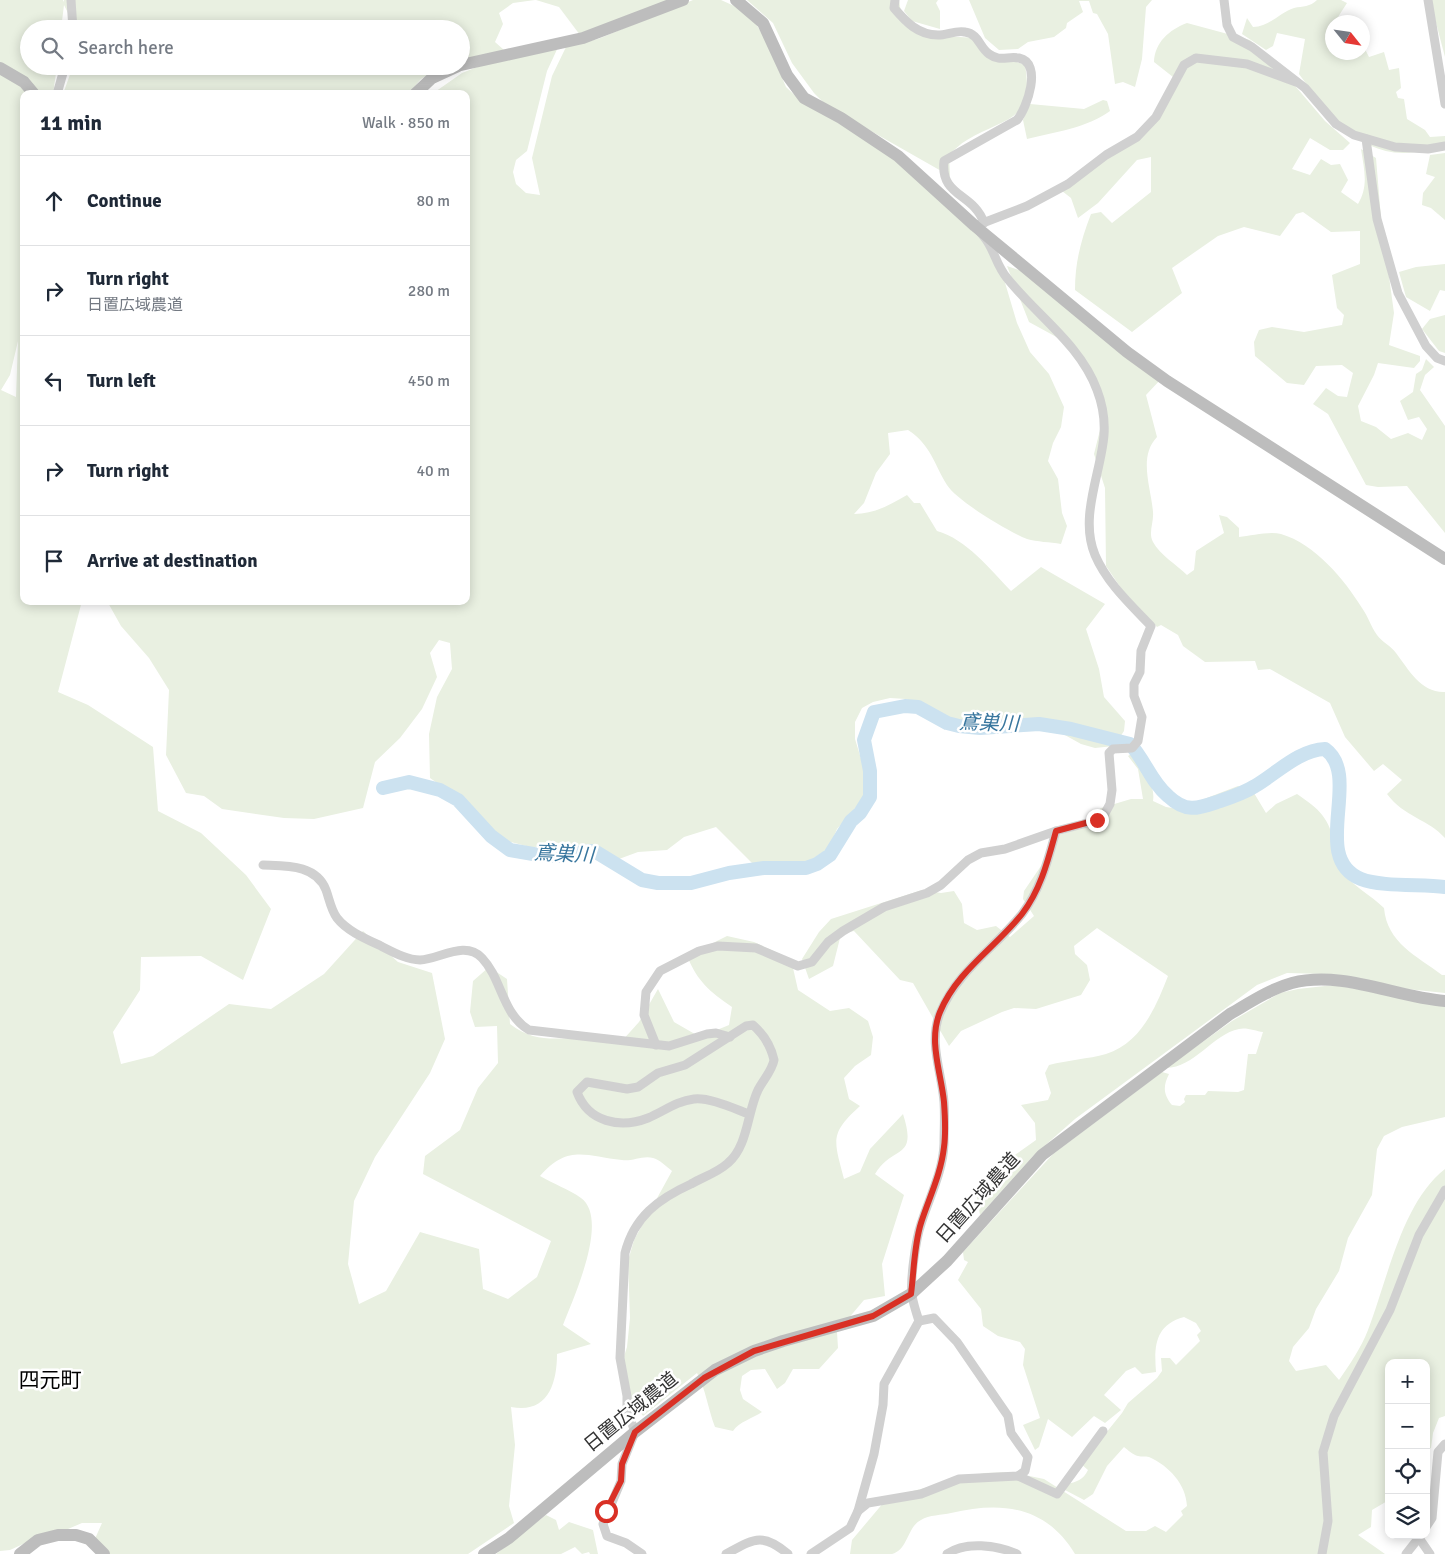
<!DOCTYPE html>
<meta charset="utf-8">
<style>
:root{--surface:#fff;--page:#f6f6f7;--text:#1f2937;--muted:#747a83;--line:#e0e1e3}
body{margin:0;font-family:Signika,"Noto Sans JP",sans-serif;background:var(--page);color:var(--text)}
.controls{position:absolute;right:15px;bottom:15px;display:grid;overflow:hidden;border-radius:10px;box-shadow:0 2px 12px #0003}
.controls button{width:45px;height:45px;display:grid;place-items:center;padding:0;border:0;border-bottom:1px solid var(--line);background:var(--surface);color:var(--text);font:25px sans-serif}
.compass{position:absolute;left:1325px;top:15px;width:45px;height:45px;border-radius:50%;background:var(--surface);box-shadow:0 2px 12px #0003;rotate:120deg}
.stop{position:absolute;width:15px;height:15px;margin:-11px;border:4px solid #d93025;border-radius:50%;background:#fff}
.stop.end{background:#d93025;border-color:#fff;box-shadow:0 1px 5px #0008}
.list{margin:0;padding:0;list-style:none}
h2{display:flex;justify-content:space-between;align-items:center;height:65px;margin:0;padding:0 20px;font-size:21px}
h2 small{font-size:16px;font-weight:400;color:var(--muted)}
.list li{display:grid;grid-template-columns:32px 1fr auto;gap:15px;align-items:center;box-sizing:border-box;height:90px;padding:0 20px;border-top:1px solid var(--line)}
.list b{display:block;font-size:19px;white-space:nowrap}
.list p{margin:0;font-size:16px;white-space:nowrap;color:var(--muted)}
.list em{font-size:16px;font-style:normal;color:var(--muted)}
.icon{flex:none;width:28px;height:28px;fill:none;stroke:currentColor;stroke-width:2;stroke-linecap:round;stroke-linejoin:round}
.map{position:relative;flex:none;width:1445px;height:1554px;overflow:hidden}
.search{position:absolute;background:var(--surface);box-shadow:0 2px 12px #0003;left:20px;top:20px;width:450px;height:55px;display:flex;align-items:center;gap:12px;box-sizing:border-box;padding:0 18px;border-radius:28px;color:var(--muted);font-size:19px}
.panel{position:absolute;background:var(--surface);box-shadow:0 2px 12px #0003;left:20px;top:90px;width:450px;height:515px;border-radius:10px}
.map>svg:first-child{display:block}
.green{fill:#e9f0e1;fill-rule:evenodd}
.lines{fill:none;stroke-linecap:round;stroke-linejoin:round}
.river{stroke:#cce2f0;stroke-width:14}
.street{stroke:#d0d0d0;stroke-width:9}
.secondary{stroke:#bdbdbd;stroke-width:12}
.route{stroke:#d93025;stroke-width:6}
.labels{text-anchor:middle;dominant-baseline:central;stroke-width:5;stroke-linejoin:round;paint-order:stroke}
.street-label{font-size:19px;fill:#333;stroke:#fff}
.water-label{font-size:20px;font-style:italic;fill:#38769e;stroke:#fff}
.quarter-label{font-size:21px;fill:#000;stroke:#fff}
</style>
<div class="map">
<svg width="1445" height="1554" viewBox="0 0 1445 1554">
<rect width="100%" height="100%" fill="#fff"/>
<g class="green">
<path d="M0 0H63L64 2V0H535L513 3 499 13 503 24 495 42 504 50 461 61V29H76L64 5 61 29H29V66H57L53 94H24V601H82L58 692 88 705 153 747 158 811 201 833 246 875 271 909 243 980 201 956 141 957 140 990 113 1032 121 1064 153 1056 229 1004 271 1009 324 974 363 931 398 962 432 973 445 1039 430 1073 375 1157 354 1201 348 1264 359 1304 386 1291 420 1232 479 1249 483 1289 508 1299 537 1277 551 1241 423 1174 425 1156 460 1130 478 1088 498 1063 497 1026 475 1027 470 1012 473 981 489 967 507 979 510 1024C535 1043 553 1038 582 1038 595 1039 608 1041 621 1042L639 1022 658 989 674 1022 700 1037 729 1025 732 1007C709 991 698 982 687 956L727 936 754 942 791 959 798 990 830 1011 849 1008 868 1021 873 1037 871 1055 855 1066 844 1078 849 1099 860 1106C829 1134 834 1140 844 1179L860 1172 870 1149 903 1114C918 1161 893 1144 875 1174L904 1195 882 1264 885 1296 864 1300 837 1332 838 1348 819 1369H793L785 1383 777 1389 765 1369 751 1370 742 1376 740 1390 743 1399 762 1412C753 1418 739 1422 733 1431L715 1427C708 1409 706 1390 697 1373L643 1416 627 1394 619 1372 627 1347 630 1318 628 1261 634 1240 672 1171C667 1167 659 1159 653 1158 643 1155 631 1162 622 1160 585 1156 568 1144 540 1176 553 1184 569 1189 581 1198 610 1219 573 1299 563 1325L591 1344 557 1354C557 1385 547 1414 511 1407L515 1445 509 1506 514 1523 468 1554H107L94 1541 102 1523H82L61 1532 45 1534 10 1550 0 1551ZM18 341 16 397 1 390 10 375Z"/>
<polygon points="536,0 669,0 580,35 559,7"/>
<path d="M693 0H721L741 9 756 24 766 40 786 87 803 103 856 127 992 239 1017 323 1030 352 1049 374 1064 407 1061 427 1053 443 1048 461 1058 479 1062 513 1067 526 1061 544C1050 542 1037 542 1027 539 1009 532 957 501 947 485 934 464 931 445 908 430L888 433 890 454 876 473 864 503 854 514C874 514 890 505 907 495L914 503H920L937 531C966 539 990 569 1011 591L1041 567 1105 604 1086 629 1099 669 1104 697 1125 721 1124 731 1114 746 1095 748 1081 744 1038 720 1006 722 970 731 947 726 925 714 916 704 906 699 890 698 873 702 862 708 855 722V739L866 775 864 798 837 829 829 848 808 862 775 874 758 869 716 827 684 837 667 850 638 852 619 859 588 844 571 847H530L507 841 488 827 470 806 430 778 429 734 437 697 452 669 450 643 439 640 430 653 437 677 422 709 400 738 375 762 363 808 314 819 284 818 222 809 204 796 186 793 166 755 169 690 149 658 121 626 107 601H466V94H432L462 73 510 54 560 43 547 71 527 151 516 160 513 172 516 184 526 193 540 195 532 158 552 76 566 47 598 39Z"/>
<path d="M747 0H899L903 24 912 31 925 35 977 38 997 55 1025 65C1035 123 1004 117 967 140 960 144 954 150 949 155L950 176 827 106 814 93 792 63 773 23Z"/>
<polygon points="908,0 938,0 936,3 940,11 940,29 912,21 904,11"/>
<polygon points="969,0 1152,0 1146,7 1142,59 1135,87 1123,82 1115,84 1108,34 1097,14 1093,13 1089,1 1079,1 1083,12 1067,23 1066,28 1054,37 1028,42 1018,49 999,50 985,38"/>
<path d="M1317 0H1341L1347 3 1338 17 1343 22H1332V52H1362L1363 45 1369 57 1384 52 1389 70 1399 68 1401 88 1396 92 1398 98 1404 99 1407 119 1425 130 1430 137 1445 136V143C1435 146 1425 150 1415 152 1360 160 1327 112 1299 74L1305 39 1277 33 1273 46 1266 50 1242 34 1247 18 1253 27C1269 27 1279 13 1294 8 1303 6 1310 7 1317 0Z"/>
<polygon points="1430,0 1445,0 1445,57"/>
<path d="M1187 23 1250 40 1285 74 1325 121 1350 143 1343 150H1330L1310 138 1292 169 1310 175 1321 159 1331 165 1340 164 1348 180 1341 192 1358 204C1369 186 1364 169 1361 149L1376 158 1381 218 1394 313 1389 345 1420 356V361L1414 368 1378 363 1374 375 1358 406 1361 421 1376 427 1391 439 1408 433 1422 440 1427 429 1419 417 1408 420 1400 401 1413 392 1416 374 1422 370 1426 359 1434 367 1425 375 1420 390 1445 426V533L1407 486 1378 487 1366 485 1328 414 1313 404 1326 388 1338 396 1347 397 1353 373 1342 365 1316 366 1304 385 1287 383 1255 356 1254 342 1259 330 1272 327 1304 332 1342 325 1344 315 1337 308 1332 275 1360 264V231L1331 232 1303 212 1296 214 1280 236 1244 227 1218 236 1172 268 1182 293 1132 332 1075 290C1075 262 1081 240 1091 214L1101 212 1112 223 1151 192V157L1137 160 1098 203 1078 218 1071 198 1062 191 1155 123 1182 78 1173 77 1154 62C1155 42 1169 30 1187 23Z"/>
<polygon points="73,66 442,66 421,79 408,94 63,94"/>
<path d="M1103 100 1107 101 1110 111C1087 128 1055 132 1027 139L1023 120 1030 104 1084 109Z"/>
<polygon points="1445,153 1445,220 1431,208 1422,205 1423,193 1435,177 1426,174 1430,155"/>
<polygon points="1445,264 1445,291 1440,290 1430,311 1406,297 1399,272 1416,267"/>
<path d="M1007 266 1028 273 1162 378 1146 395 1157 437C1138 457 1151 487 1153 512 1154 523 1148 532 1153 542 1160 555 1177 565 1187 575L1194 570 1196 551 1224 533 1219 515 1227 517 1239 528V537C1251 536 1269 531 1281 534 1315 544 1344 579 1362 608 1368 616 1371 627 1377 635 1382 642 1391 646 1396 653 1409 670 1421 693 1445 692V838C1428 819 1404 817 1387 794L1402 780 1383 764 1374 771 1345 737 1330 703 1270 669 1258 670 1255 661 1205 662 1183 646 1178 635 1161 625 1157 627 1123 591 1106 566 1105 488 1094 454 1105 410 1071 345 1029 322Z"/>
<polygon points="1445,315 1445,353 1439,351 1422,329 1430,319"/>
<path d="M1133 753C1141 766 1156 784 1153 801L1166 807 1178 809 1238 786 1254 793 1266 813 1276 804 1297 794C1319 809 1330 818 1334 845 1335 857 1332 859 1340 870 1349 883 1372 896 1384 908 1387 943 1417 956 1442 975H1445V993L1407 989 1324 974 1287 973 1257 985 1075 1119 1033 1156 980 1215 976 1193 993 1176 998 1167 1036 1140 1035 1123 1021 1105 1048 1100 1051 1093 1045 1073 1049 1065C1068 1060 1088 1059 1106 1054 1141 1043 1156 1007 1168 976L1097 928 1074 946 1075 954 1087 965 1090 980 1081 995 1036 1009 1014 1008 1002 1012 961 1031 949 1046 913 983 900 980 854 931 841 934 833 966 809 979 802 959 819 932 831 919 922 890 941 893 954 891 962 904 964 923 977 930 996 926 1010 937 1034 916 1023 899 1024 891 1043 863 1052 837 1079 829 1101 808 1131 799H1143L1138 769 1128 756Z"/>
<path d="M1334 985 1445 1005V1117L1402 1127 1384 1136 1377 1149 1372 1195 1348 1238 1339 1271 1316 1309 1309 1328 1293 1347 1289 1361 1296 1371 1326 1365 1339 1380C1350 1364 1361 1348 1368 1330 1387 1281 1402 1202 1445 1169V1416L1439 1418 1433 1433 1431 1448 1426 1450V1363H1389V1500L1372 1510 1371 1527 1358 1535 1385 1554H1075C1046 1506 1002 1501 951 1513 942 1515 929 1515 921 1520 907 1527 908 1550 892 1554 880 1554 863 1554 850 1554L852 1540 884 1502 901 1494 984 1473 1010 1472 1044 1479 1126 1531H1146L1155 1526 1166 1532 1183 1515 1181 1511 1187 1506C1186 1484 1169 1466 1149 1457 1145 1456 1142 1457 1138 1456 1133 1455 1128 1450 1124 1447L1107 1466 1093 1494 1084 1500 1065 1490 1066 1484C1077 1482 1083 1480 1088 1470L1081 1464 1122 1413 1128 1403 1157 1378 1162 1371 1161 1358H1170L1176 1365 1200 1341 1197 1335 1201 1331 1196 1323 1184 1317C1155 1325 1154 1346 1156 1372L1142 1374 1135 1367 1126 1371 1104 1395 1121 1410 1105 1423 1094 1416 1072 1437 1048 1419 1039 1447 1035 1450 1023 1425 1040 1418 1023 1365 1025 1349 1020 1342 998 1336 983 1326 981 1309 958 1280 968 1262 964 1260 963 1252 1053 1154 1162 1072 1169 1074C1163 1086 1163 1094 1172 1105L1180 1106 1185 1102 1184 1099 1186 1095H1205L1208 1091 1238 1092 1244 1090 1248 1054H1256L1263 1032C1256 1031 1246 1027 1239 1029 1213 1034 1194 1068 1166 1068L1232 1021 1280 993 1298 989Z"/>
<polygon points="546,1515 556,1520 559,1530 569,1522 593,1530 598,1554 590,1554 589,1552 582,1554 575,1547 561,1554 496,1554"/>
</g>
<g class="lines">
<path class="river" d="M383 788 409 782 440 790 458 800 491 836 510 850 539 855 558 856 590 851 596 852 642 880 658 883H691L729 873 764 868H806L817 864 830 855 851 821 860 813 870 797V771L864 740 874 712 905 706 918 707 947 723 959 726 980 728 1039 724 1071 729 1130 744C1145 760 1151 782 1168 796 1187 814 1199 808 1220 801 1232 797 1244 793 1255 786 1277 773 1299 750 1325 749 1363 776 1309 858 1361 879 1381 887 1423 884 1445 887"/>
<g class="street">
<polyline points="71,0 73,29"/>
<path d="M895 0 894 8C906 22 918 35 938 35 947 35 956 30 965 32 979 34 979 47 989 54 1000 62 1007 56 1019 58 1043 63 1027 108 1017 120L944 161C940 197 974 193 984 223"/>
<polyline points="1224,0 1227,25 1233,37 1252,47 1305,88 1336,124 1354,135 1395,147 1428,149 1445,146"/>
<polyline points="1428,0 1445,104"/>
<polyline points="57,94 65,66"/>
<polyline points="1366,139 1377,219 1398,293 1426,346 1437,358 1445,361"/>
<path d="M263 865C285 866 316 864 326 890 329 898 331 910 337 918 347 931 366 939 381 946 393 952 407 960 420 960 440 959 465 940 482 958 502 979 502 1014 529 1030L669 1046 707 1034 716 1033 730 1037"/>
<path d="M656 1045 644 1015 646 992 660 971 699 951 718 946 756 948 798 966 812 962 828 942 843 931 884 907 927 893 941 885 968 860 981 853 1005 849 1056 831 1087 823 1104 815 1110 804 1112 790 1109 753 1113 749 1132 748 1138 741 1142 717 1134 696V684L1140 672 1141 651 1151 626C1130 604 1107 583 1095 555 1079 517 1101 473 1104 435 1105 420 1102 403 1097 390 1080 344 1036 315 1007 278 997 266 995 253 987 241 984 236 979 231 975 226L1027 206 1068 184 1106 155 1137 137 1156 117 1184 65 1196 58 1247 64 1296 82"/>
<polyline points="1018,1476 1057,1494 1103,1431"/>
<polyline points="858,1511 868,1503 921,1494 959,1479 1018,1476 1025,1471 1028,1457 1011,1433 1008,1416 957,1342 934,1318 919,1321"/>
<polyline points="1426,1527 1432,1518 1438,1452 1445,1444"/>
<polyline points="1419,1538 1430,1554"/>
<path d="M642 1554 626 1543 607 1536 603 1524 621 1481 622 1464 635 1432 627 1410V1396L620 1358 625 1253C634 1217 658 1199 691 1184 703 1177 717 1173 728 1163 748 1146 747 1113 758 1090 763 1080 772 1071 774 1060 771 1046 763 1034 753 1025L746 1026 685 1065 658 1073 638 1087 627 1089 587 1082 577 1092C588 1122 620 1129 648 1118 663 1112 676 1101 694 1099 709 1097 735 1109 749 1114"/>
<path d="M726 1554C754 1539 762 1532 788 1554"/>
<path d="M811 1554 850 1528 858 1511 874 1454 883 1405 884 1384 919 1321C916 1312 913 1303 912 1295 910 1280 916 1238 921 1224 929 1198 943 1172 944 1144 944 1130 945 1116 944 1102 942 1073 928 1042 940 1013 957 971 995 948 1022 914 1041 889 1048 860 1056 831"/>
<path d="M947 1554C965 1541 997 1545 1017 1554"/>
<polyline points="1322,1554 1328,1521 1323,1452 1334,1416 1390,1310 1419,1235 1445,1190"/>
<polyline points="1406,1554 1421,1535"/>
</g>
<g class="secondary">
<polyline points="736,0 763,23 787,75 804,98 841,118 898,156 975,226 1127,352 1167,381 1445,559"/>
<polyline points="461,65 583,38 683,0"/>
<polyline points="0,68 24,82 34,94"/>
<polyline points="415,94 432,78 458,66"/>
<polyline points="20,1554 38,1540 58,1535 76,1535 89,1539 104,1554"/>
<path d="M484 1554 509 1538 635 1432 715 1370 754 1351 783 1341 873 1316 911 1294 947 1261 1042 1155 1230 1014C1249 1003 1270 989 1292 983 1342 970 1395 997 1445 1001"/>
</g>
</g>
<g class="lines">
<path class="route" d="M606 1511 621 1481 622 1464 635 1432 704 1378 754 1351 873 1316 911 1294C914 1271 914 1245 921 1223 929 1198 941 1174 944 1147 946 1133 945 1116 944 1102 941 1072 928 1041 940 1012 957 971 995 948 1022 914 1041 889 1048 860 1056 831L1097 820"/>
</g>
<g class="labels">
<g class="street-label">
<text transform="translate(978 1198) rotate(-48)">日置広域農道</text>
<text transform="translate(631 1412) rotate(-39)">日置広域農道</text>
</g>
<g class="water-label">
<text transform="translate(989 723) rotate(2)">鳶巣川</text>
<text transform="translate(564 854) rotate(3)">鳶巣川</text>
</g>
<g class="quarter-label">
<text x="50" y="1380">四元町</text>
</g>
</g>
</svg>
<div class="controls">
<button>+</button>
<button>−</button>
<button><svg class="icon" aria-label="locate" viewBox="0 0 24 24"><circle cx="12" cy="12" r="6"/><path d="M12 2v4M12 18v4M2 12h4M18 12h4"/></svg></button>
<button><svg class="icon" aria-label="layers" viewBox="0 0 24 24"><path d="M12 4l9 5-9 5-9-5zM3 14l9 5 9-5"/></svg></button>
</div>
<svg class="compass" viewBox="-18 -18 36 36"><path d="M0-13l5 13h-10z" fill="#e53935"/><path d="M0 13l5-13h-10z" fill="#747a83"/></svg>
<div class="stop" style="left:606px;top:1511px"></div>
<div class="stop end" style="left:1097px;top:820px"></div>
<div class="search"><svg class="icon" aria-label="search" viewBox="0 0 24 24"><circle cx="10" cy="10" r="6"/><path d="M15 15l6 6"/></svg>Search here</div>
<section class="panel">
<h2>11 min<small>Walk · 850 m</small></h2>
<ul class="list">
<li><svg class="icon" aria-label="ahead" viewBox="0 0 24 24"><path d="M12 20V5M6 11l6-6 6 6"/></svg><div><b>Continue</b></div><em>80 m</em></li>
<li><svg class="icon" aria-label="right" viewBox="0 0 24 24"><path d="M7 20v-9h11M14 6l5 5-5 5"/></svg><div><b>Turn right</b><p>日置広域農道</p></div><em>280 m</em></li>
<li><svg class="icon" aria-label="left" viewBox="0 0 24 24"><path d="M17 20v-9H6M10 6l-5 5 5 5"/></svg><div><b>Turn left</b></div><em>450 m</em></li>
<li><svg class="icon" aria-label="right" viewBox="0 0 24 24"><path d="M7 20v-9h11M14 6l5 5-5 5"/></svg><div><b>Turn right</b></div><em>40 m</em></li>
<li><svg class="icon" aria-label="arrive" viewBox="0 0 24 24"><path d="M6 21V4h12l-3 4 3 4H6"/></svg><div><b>Arrive at destination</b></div></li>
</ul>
</section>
</div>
